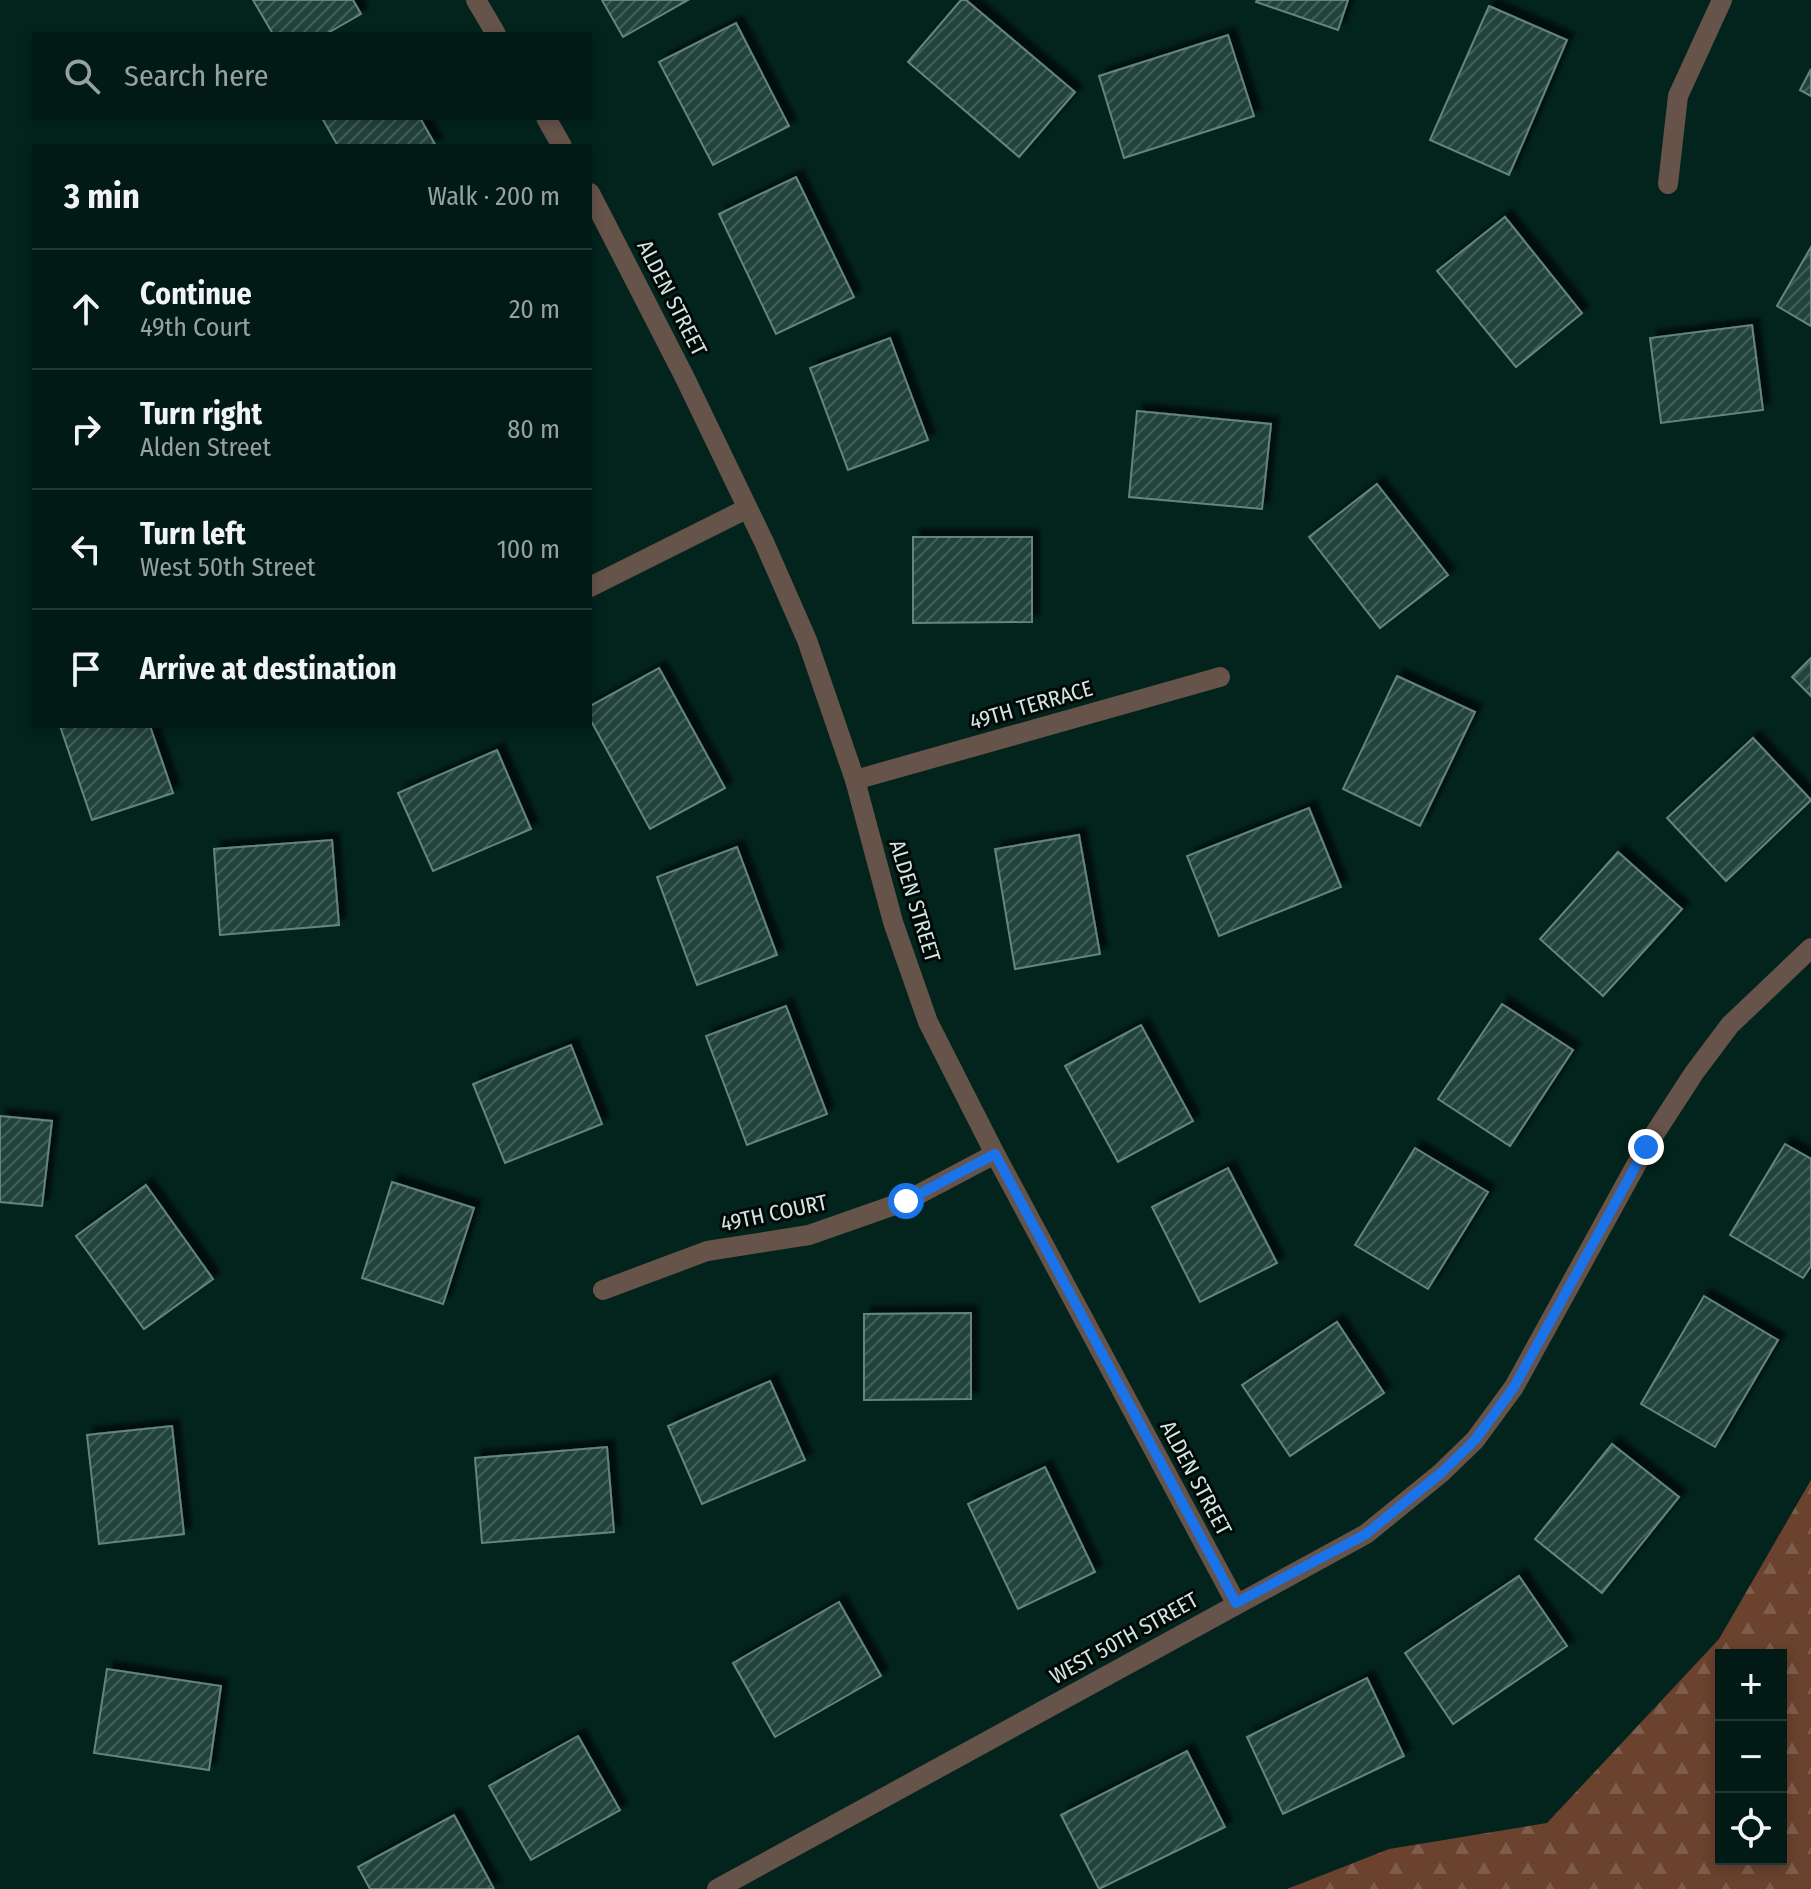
<!DOCTYPE html>
<meta charset="utf-8">
<style>
:root{--surface:#021a16;--page:#0c231f;--text:#f1f3f6;--muted:#96a1a1;--line:#233835}
body{margin:0;font-family:"Fira Sans Condensed",sans-serif;background:var(--page);color:var(--text)}
.controls{position:absolute;right:24px;bottom:24px;display:grid;overflow:hidden;border-radius:0px;box-shadow:0 4px 12px #0003}
.controls button{width:72px;height:72px;display:grid;place-items:center;padding:0;border:0;border-bottom:2px solid var(--line);background:var(--surface);color:var(--text);font:40px sans-serif}
.stop{position:absolute;width:24px;height:24px;margin:-18px;border:6px solid #1a73e8;border-radius:50%;background:#fff}
.stop.end{background:#1a73e8;border-color:#fff;box-shadow:0 2px 8px #0008}
.list{margin:0;padding:0;list-style:none}
h2{display:flex;justify-content:space-between;align-items:center;height:104px;margin:0;padding:0 32px;font-size:34px}
h2 small{font-size:26px;font-weight:400;color:var(--muted)}
.list li{display:grid;grid-template-columns:52px 1fr auto;gap:24px;align-items:center;box-sizing:border-box;height:120px;padding:0 32px;border-top:2px solid var(--line)}
.list b{display:block;font-size:30px;white-space:nowrap}
.list p{margin:0;font-size:26px;white-space:nowrap;color:var(--muted)}
.list em{font-size:26px;font-style:normal;color:var(--muted)}
.icon{flex:none;width:44px;height:44px;fill:none;stroke:currentColor;stroke-width:2;stroke-linecap:round;stroke-linejoin:round}
.map{position:relative;flex:none;width:1811px;height:1889px;overflow:hidden}
.search{position:absolute;background:var(--surface);box-shadow:0 4px 12px #0003;left:32px;top:32px;width:560px;height:88px;display:flex;align-items:center;gap:20px;box-sizing:border-box;padding:0 28px;border-radius:0px;color:var(--muted);font-size:30px}
.panel{position:absolute;background:var(--surface);box-shadow:0 4px 12px #0003;left:32px;top:144px;width:560px;height:584px;border-radius:0px}
.map>svg:first-child{display:block}
.forest{fill:url(#forest-firs);fill-rule:evenodd}
.building{fill:url(#building-hatch);stroke:#64857e;stroke-width:2;filter:url(#shadow)}
.lines{fill:none;stroke-linecap:round;stroke-linejoin:round}
.minor{stroke:#66534a;stroke-width:20}
.route{stroke:#1a73e8;stroke-width:10}
.labels{text-anchor:middle;dominant-baseline:central;stroke-width:6;stroke-linejoin:round;paint-order:stroke}
.street-label{font-size:22px;fill:#d3e5e1;stroke:#010907}
</style>
<div class="map">
<svg width="1811" height="1889" viewBox="0 0 1811 1889">
<defs>
<pattern id="forest-firs" width="22" height="20" patternUnits="userSpaceOnUse" patternTransform="scale(2)"><rect width="22" height="20" fill="#6a422e"/><path d="M5 1l3.5 6h-7zM16 11l3.5 6h-7z" fill="#7e5d4c"/></pattern>
<pattern id="building-hatch" width="6" height="6" patternUnits="userSpaceOnUse" patternTransform="scale(2)"><rect width="6" height="6" fill="#24433c"/><path d="M-1 1l2-2M0 6l6-6M5 7l2-2" fill="none" stroke="#435e58"/></pattern>
<filter id="shadow"><feDropShadow dx="7" dy="-7" stdDeviation="2" flood-color="#0009"/></filter>
</defs>
<rect width="100%" height="100%" fill="#03231d"/>
<path class="forest" d="M1811 1480V1889H1287L1389 1849 1547 1823 1719 1639ZM1721 1655H1781V1859H1721Z"/>
<g class="building">
<polygon points="253,0 353,0 361,14 326,34 273,34"/>
<polygon points="602,0 688,0 623,37"/>
<polygon points="961,0 966,0 1075,92 1019,157 908,62"/>
<polygon points="1257,0 1348,0 1338,30 1256,2"/>
<polygon points="1489,6 1567,40 1509,175 1430,140"/>
<polygon points="736,23 789,126 713,165 659,62"/>
<polygon points="1228,35 1254,116 1124,158 1099,76"/>
<polygon points="1811,69 1811,96 1800,90"/>
<polygon points="322,118 420,118 436,146 338,146"/>
<polygon points="796,177 854,297 776,334 719,214"/>
<polygon points="1505,217 1582,313 1516,367 1437,271"/>
<polygon points="1811,247 1811,326 1777,306"/>
<polygon points="1752,325 1763,410 1661,423 1650,338"/>
<polygon points="890,338 928,440 848,470 810,368"/>
<polygon points="1137,411 1271,424 1262,509 1129,497"/>
<polygon points="1377,484 1448,575 1380,628 1309,537"/>
<polygon points="913,537 1032,537 1032,622 913,623"/>
<polygon points="1811,658 1811,696 1792,677"/>
<polygon points="659,668 725,788 650,829 590,719 590,706"/>
<polygon points="1397,676 1475,712 1420,826 1343,789"/>
<polygon points="60,726 150,726 173,793 92,820"/>
<polygon points="1753,738 1811,800 1726,881 1667,818"/>
<polygon points="497,750 531,829 433,871 398,793"/>
<polygon points="1309,808 1341,887 1219,936 1187,856"/>
<polygon points="1079,835 1100,954 1015,969 995,849"/>
<polygon points="332,840 339,925 220,935 214,849"/>
<polygon points="737,847 777,955 697,985 657,877"/>
<polygon points="1618,852 1682,909 1603,996 1540,939"/>
<polygon points="1502,1004 1573,1050 1510,1146 1438,1099"/>
<polygon points="786,1006 827,1114 747,1145 706,1036"/>
<polygon points="1141,1025 1193,1121 1118,1162 1065,1066"/>
<polygon points="571,1045 602,1124 505,1163 473,1084"/>
<polygon points="0,1116 52,1121 42,1206 0,1202"/>
<polygon points="1785,1144 1811,1159 1811,1266 1803,1278 1730,1235"/>
<polygon points="1415,1148 1488,1192 1428,1289 1355,1245"/>
<polygon points="1228,1168 1277,1263 1200,1302 1152,1207"/>
<polygon points="392,1182 474,1208 443,1304 362,1278"/>
<polygon points="146,1185 213,1279 144,1329 76,1236"/>
<polygon points="1704,1296 1778,1340 1715,1447 1641,1404"/>
<polygon points="971,1313 971,1399 864,1400 864,1314"/>
<polygon points="1337,1322 1384,1393 1290,1456 1242,1385"/>
<polygon points="770,1381 805,1460 702,1504 668,1426"/>
<polygon points="172,1426 184,1534 99,1544 87,1435"/>
<polygon points="1612,1444 1679,1497 1602,1593 1535,1539"/>
<polygon points="607,1447 614,1532 482,1543 475,1458"/>
<polygon points="1045,1467 1095,1572 1018,1609 968,1504"/>
<polygon points="1519,1576 1567,1646 1453,1724 1405,1653"/>
<polygon points="839,1602 881,1676 775,1737 733,1663"/>
<polygon points="107,1669 221,1686 209,1770 94,1753"/>
<polygon points="1367,1678 1404,1756 1283,1814 1247,1737"/>
<polygon points="578,1736 620,1810 531,1860 489,1786"/>
<polygon points="1187,1751 1225,1827 1099,1889 1061,1815"/>
<polygon points="454,1815 494,1889 370,1889 358,1867"/>
</g>
<g class="lines">
<g class="minor">
<polyline points="476,0 496,34"/>
<polyline points="546,118 562,146"/>
<polyline points="1668,184 1678,96 1722,0"/>
<polyline points="590,193 684,376 764,542 807,640 855,780 893,922 928,1022 995,1154 1236,1603"/>
<polyline points="590,587 746,509"/>
<polyline points="855,780 1220,677"/>
<polyline points="603,1290 707,1251 809,1235 906,1201 995,1154"/>
<polyline points="717,1889 1366,1534 1441,1473 1475,1440 1514,1387 1646,1147 1694,1073 1730,1025 1811,948"/>
</g>
</g>
<g class="lines">
<polyline class="route" points="906,1201 995,1154 1236,1603 1366,1534 1441,1473 1475,1440 1514,1387 1646,1147"/>
</g>
<g class="labels">
<g class="street-label">
<text transform="translate(672 298) rotate(63)">ALDEN STREET</text>
<text transform="translate(1031 705) rotate(-16)">49TH TERRACE</text>
<text transform="translate(915 901) rotate(73)">ALDEN STREET</text>
<text transform="translate(774 1213) rotate(-12)">49TH COURT</text>
<text transform="translate(1196 1478) rotate(62)">ALDEN STREET</text>
<text transform="translate(1124 1638) rotate(-29)">WEST 50TH STREET</text>
</g>
</g>
</svg>
<div class="controls">
<button>+</button>
<button>−</button>
<button><svg class="icon" aria-label="locate" viewBox="0 0 24 24"><circle cx="12" cy="12" r="6"/><path d="M12 2v4M12 18v4M2 12h4M18 12h4"/></svg></button>
</div>
<div class="stop" style="left:906px;top:1201px"></div>
<div class="stop end" style="left:1646px;top:1147px"></div>
<div class="search"><svg class="icon" aria-label="search" viewBox="0 0 24 24"><circle cx="10" cy="10" r="6"/><path d="M15 15l6 6"/></svg>Search here</div>
<section class="panel">
<h2>3 min<small>Walk · 200 m</small></h2>
<ul class="list">
<li><svg class="icon" aria-label="ahead" viewBox="0 0 24 24"><path d="M12 20V5M6 11l6-6 6 6"/></svg><div><b>Continue</b><p>49th Court</p></div><em>20 m</em></li>
<li><svg class="icon" aria-label="right" viewBox="0 0 24 24"><path d="M7 20v-9h11M14 6l5 5-5 5"/></svg><div><b>Turn right</b><p>Alden Street</p></div><em>80 m</em></li>
<li><svg class="icon" aria-label="left" viewBox="0 0 24 24"><path d="M17 20v-9H6M10 6l-5 5 5 5"/></svg><div><b>Turn left</b><p>West 50th Street</p></div><em>100 m</em></li>
<li><svg class="icon" aria-label="arrive" viewBox="0 0 24 24"><path d="M6 21V4h12l-3 4 3 4H6"/></svg><div><b>Arrive at destination</b></div></li>
</ul>
</section>
</div>
